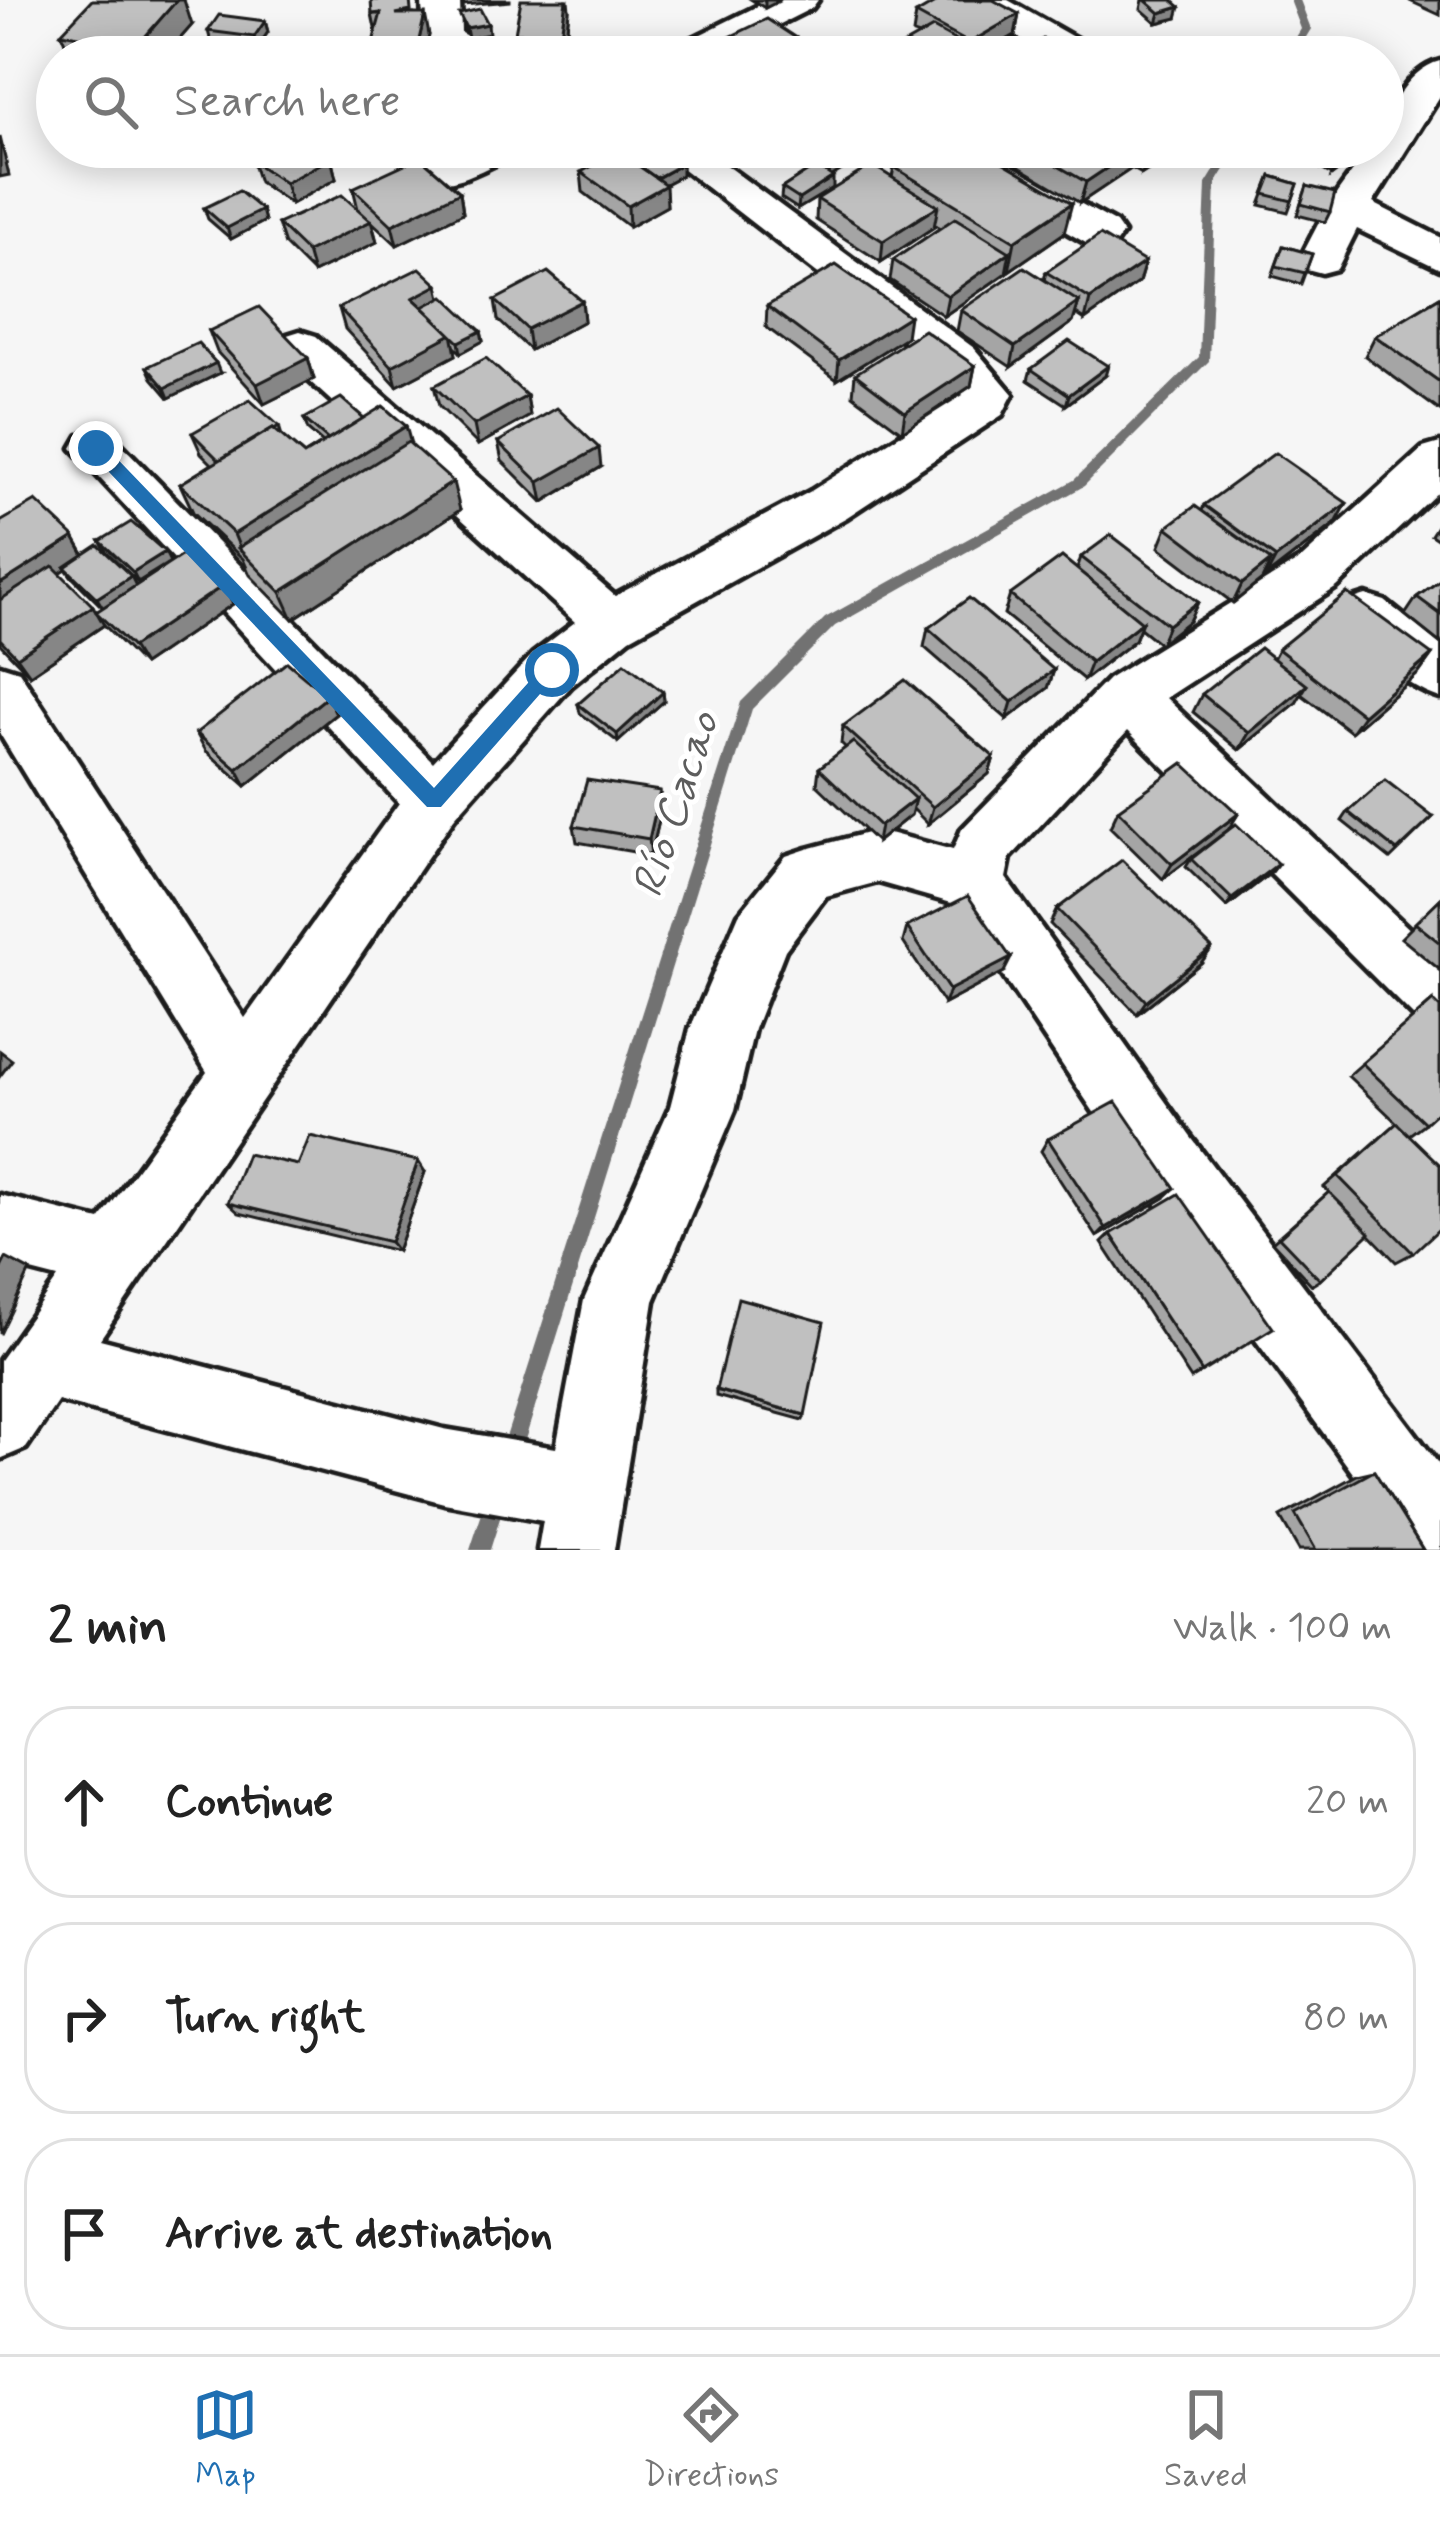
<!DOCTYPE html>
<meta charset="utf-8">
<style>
:root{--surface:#fff;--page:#f2f2f2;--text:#222;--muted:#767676;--line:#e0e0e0;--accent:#1f6fb2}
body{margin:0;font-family:Mynerve,sans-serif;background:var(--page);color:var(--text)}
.stop{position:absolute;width:36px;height:36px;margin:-27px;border:9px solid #1f6fb2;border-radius:50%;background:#fff}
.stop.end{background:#1f6fb2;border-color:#fff;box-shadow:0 3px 12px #0008}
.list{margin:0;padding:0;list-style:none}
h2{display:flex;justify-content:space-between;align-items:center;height:156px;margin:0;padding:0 48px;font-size:51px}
h2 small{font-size:39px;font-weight:400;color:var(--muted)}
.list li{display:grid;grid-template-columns:78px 1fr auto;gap:36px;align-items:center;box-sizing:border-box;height:192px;margin:0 24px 24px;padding:0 24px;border:3px solid var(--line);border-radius:48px}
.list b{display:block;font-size:45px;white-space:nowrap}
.list em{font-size:39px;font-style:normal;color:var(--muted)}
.icon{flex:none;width:66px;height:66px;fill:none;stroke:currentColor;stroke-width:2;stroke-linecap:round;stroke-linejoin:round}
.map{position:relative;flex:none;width:1440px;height:1550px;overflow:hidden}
.search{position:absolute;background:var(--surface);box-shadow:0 6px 30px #0003;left:36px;right:36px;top:36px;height:132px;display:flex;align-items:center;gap:30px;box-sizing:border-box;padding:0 42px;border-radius:66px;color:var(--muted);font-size:45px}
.sheet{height:804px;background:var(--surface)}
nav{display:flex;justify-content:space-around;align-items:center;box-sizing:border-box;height:168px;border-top:3px solid var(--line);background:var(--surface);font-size:33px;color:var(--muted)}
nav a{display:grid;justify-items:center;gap:6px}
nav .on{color:var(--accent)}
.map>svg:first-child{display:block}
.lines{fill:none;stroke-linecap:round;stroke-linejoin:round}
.stream{fill:#727272;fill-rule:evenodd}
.minor-casing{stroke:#1c1c1c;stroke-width:9}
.minor{fill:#fff;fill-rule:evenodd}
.wall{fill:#a5a5a5;stroke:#1c1c1c;stroke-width:3;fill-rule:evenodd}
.shaded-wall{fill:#868686;stroke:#1c1c1c;stroke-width:3}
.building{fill:#c0c0c0;stroke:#1c1c1c;stroke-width:3}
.route{fill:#1f6fb2}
.labels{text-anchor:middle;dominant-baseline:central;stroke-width:10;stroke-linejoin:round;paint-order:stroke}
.water-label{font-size:45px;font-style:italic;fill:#5d5d5d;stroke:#fff}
</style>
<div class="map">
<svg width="1440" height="1550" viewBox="0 0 1440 1550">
<rect width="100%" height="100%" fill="#f6f6f6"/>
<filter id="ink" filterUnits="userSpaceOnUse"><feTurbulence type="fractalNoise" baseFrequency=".00833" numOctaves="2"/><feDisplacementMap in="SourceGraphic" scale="24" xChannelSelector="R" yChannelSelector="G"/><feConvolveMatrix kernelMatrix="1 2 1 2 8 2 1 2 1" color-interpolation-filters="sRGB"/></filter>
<g filter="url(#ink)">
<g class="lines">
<g class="stream">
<polygon points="1290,0 1300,0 1311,29 1294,57 1284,57 1301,29"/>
<polygon points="1229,147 1239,147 1216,184 1209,361 1084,486 835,626 752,709 520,1456 517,1463 510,1466 503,1463 500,1456 741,702 825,618 1074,480 1199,357 1206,184"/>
<polygon points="497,1486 504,1489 507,1496 490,1550 470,1550 490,1489"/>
</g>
<defs>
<g id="minor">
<path d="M422 0H460L461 33 494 49 499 57C442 57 423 65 422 0Z"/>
<polygon points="770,0 818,0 812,8 715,57 666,57 671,49"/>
<polygon points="962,0 1008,0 1094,49 1099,57 1052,57 968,8"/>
<path d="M1440 61V96L1373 203 1440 237V269L1357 229 1337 269 1322 273 1307 269 1300 259 1327 207 1370 147H1383C1383 115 1406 70 1440 61Z"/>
<path d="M464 147H519L513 156C486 167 455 189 425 181L419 172 425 163Z"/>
<polygon points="655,147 701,147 974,348 1013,394 1002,415 847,517 630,638 571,686 454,818 100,1339 444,1429 556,1448 584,1300 670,1107 690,1029 739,914 786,856 807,849 878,830 953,850 962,829 1108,679 1301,559 1423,448 1440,443 1440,490 1337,587 1166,698 1440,958 1440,1029 1418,1021 1128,731 1010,858 1006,878 1190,1136 1440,1466 1440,1550 1409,1550 1142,1184 955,904 878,882 826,896 785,950 754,1029 735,1110 654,1301 614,1550 538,1550 543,1521 444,1503 58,1401 26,1448 0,1459 0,1360 58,1278 0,1263 0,1195 100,1220 207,1072 0,734 0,665 19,671 245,1018 399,803 72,448 79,436 96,430 113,436 433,762 533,654 575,622 284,358 277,347 284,336 300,331 316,336 615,596 811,491 963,395 942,370"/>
<polygon points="928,147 978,147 1116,223 1123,233 1116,243 1101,247 1086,243 934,156"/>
<path d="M1366 595 1385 601 1440 645V698C1406 687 1356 648 1340 616L1347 601Z"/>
</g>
</defs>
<use href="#minor" class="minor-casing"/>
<use href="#minor" class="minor"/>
</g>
<g class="wall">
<polygon points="463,0 510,0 510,1 464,5"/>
<polygon points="752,0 779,0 765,8"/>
<polygon points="1143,0 1172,0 1177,18 1157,23 1141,9"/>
<polygon points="1410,0 1440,0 1440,15 1410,1"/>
<polygon points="569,10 564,55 518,54 515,33"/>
<polygon points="372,14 414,14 429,35 424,57 369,57 376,33"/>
<polygon points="916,14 1019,14 1015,35 981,55 913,34"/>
<polygon points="265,21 268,32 257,48 211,42 208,31"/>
<polygon points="192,25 164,57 71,57 61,33"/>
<polygon points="318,147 361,147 355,158 324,153 331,158 336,179 291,204 259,182 252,161 318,149"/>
<polygon points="766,147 793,147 779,155"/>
<polygon points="809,147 879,147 831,176 833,188 798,209 781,198 782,188 813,168 813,150"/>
<polygon points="1019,147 1175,147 1173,154 1142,174 1131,168 1080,203 1016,165"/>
<polygon points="1281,147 1361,147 1357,156 1332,175"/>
<polygon points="632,161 682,164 682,175 665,184 667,206 629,227 583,192 581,172"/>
<polygon points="894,167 1064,233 1009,271 1007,270 1006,273 944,316 890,280 893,260 940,228 935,225 934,227 881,262 816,220 817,199 892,178"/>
<polygon points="1271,176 1298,184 1288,212 1260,205"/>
<polygon points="1307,186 1330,212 1325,222 1297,215"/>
<polygon points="353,188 460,192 463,213 397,245 372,222 377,242 313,273 285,245 278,224 358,209"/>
<polygon points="204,208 262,210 265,221 231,239 208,219"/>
<polygon points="1283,246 1312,254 1301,284 1272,276"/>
<polygon points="1145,262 1139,282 1085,320 1076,314 1073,322 1011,367 957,331 961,310 1044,280 1046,272"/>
<polygon points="1440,297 1440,411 1365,356 1375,336"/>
<polygon points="441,298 481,331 483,341 461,353 454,346 456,355 397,386 345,329 339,308"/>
<polygon points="495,300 582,301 584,321 530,350 498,320"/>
<polygon points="767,306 906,337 837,380 766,327"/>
<polygon points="209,331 308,358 314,379 264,404 217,352"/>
<polygon points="975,366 971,386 902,432 853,395 855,374"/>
<polygon points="147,367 220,373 169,398 152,378"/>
<polygon points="1031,369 1105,376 1066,405 1028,380"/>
<polygon points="434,386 527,396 530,416 478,445 439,406"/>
<polygon points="364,418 411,446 460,510 293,619 250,575 243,559 193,512 180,484 212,464 201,453 192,433 279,426 282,436 304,455 323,443 308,430 304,419"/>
<polygon points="498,442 601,467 543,502 502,461"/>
<polygon points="1204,505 1336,523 1266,577 1264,576 1262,580 1233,603 1159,547 1167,527 1202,511"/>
<polygon points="1440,521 1440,541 1431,535"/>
<path d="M0 522 74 537 84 554 131 576 136 586 233 604 143 665 104 625 30 675 0 644ZM66 569 71 576 103 608 97 612 59 573Z"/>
<polygon points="100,541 165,552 170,562 138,582 106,551"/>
<polygon points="1081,557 1198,602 1189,621 1160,644 1140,628 1135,640 1084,680 1004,614 1010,595 1077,569"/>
<polygon points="1440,580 1440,643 1405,615 1417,597"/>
<polygon points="928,628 1054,670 1048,688 1007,719 924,647"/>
<polygon points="1278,649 1432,655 1419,673 1351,732 1301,694 1296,703 1239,750 1193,712 1202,694 1273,659"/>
<polygon points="663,692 664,701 618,742 580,713 578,704"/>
<polygon points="336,714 246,786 206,751 196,733"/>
<polygon points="843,726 994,757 989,774 928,824 913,809 911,815 877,842 817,785 819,768 846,748 841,743"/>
<polygon points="662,808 651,855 577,842 574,826"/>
<polygon points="1118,810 1238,814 1228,830 1163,879 1110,827"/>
<polygon points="1348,812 1433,817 1390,859 1342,821"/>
<polygon points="1191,859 1278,864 1272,872 1227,907 1186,867"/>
<polygon points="1440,899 1440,970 1401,938"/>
<polygon points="1057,909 1201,963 1137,1014 1050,924"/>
<polygon points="907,927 1004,972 944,1004 903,942"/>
<polygon points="1433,1001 1425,1123 1409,1135 1413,1253 1396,1262 1369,1234 1320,1280 1312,1285 1272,1242 1329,1192 1324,1187 1397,1123 1348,1076"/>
<polygon points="1048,1139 1164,1198 1097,1237 1041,1151"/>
<polygon points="425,1172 397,1251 239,1213 228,1203"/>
<polygon points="1111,1234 1202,1372 1191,1379 1102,1243"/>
<polygon points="716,1390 805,1415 803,1420 716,1396"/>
<polygon points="1374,1471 1423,1550 1299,1550 1280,1517 1357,1475"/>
</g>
<g class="shaded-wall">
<polygon points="177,0 184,0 192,25 164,57 141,57 137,46"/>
<polygon points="566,0 568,0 569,10 564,55 561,34"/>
<polygon points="765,0 779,0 779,1 765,8"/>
<polygon points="1180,7 1177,18 1157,23 1160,13"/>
<polygon points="425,14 429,35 424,57 415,57"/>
<polygon points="1019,14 1015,35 977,57 967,57 969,43"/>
<polygon points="265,21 268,32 257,48 254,37"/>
<polygon points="488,24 489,34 468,39 466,28"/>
<polygon points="796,38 795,57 758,57"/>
<polygon points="0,137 9,175 0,177"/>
<polygon points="352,147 361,147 355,158"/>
<polygon points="779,147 793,147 779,155"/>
<polygon points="847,147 879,147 829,178 830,157"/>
<polygon points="1170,147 1175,147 1173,154 1142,174 1145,164"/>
<polygon points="1350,147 1361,147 1357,156 1332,175 1341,154"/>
<polygon points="1137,148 1131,169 1080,203 1086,182"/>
<polygon points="331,158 336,179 291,204 285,183"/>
<polygon points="682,164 682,175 652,191 652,181"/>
<polygon points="833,177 833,188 798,209 799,199"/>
<polygon points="666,185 667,206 629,227 628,206"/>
<polygon points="460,192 463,213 397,245 392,225"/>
<polygon points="1072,203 1064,233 1009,271 1015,241"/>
<polygon points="938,206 934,227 881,262 883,241"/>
<polygon points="262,210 265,221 231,239 227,228"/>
<polygon points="371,221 377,242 313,273 307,252"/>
<polygon points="1010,252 1006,273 944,316 948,296"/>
<polygon points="1145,262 1139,282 1085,320 1090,299"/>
<polygon points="438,285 443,306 429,313 413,298"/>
<polygon points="582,301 584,321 530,350 527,329"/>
<polygon points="1079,302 1073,322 1011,367 1015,347"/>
<polygon points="909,316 906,337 837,380 839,360"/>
<polygon points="481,331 483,341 461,353 459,342"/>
<polygon points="452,334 456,355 397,386 392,366"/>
<polygon points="308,358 314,379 264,404 257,384"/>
<polygon points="216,363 220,373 169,398 165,388"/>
<polygon points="975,366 971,386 902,432 905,412"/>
<polygon points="1108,366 1105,376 1066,405 1069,395"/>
<polygon points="527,396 530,416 478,445 474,425"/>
<polygon points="406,426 414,455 241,551 234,534"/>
<polygon points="599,448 601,467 543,502 539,482"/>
<polygon points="453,482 460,510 293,619 281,592"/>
<polygon points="1347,503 1336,523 1266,577 1276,558"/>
<polygon points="74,537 85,557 0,611 0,584"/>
<polygon points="165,552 170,562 138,582 133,572"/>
<polygon points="1271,561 1262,580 1233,603 1242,584"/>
<polygon points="131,576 136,586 103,608 97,598"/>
<polygon points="224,585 233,604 143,665 132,647"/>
<polygon points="1198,602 1189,621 1160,644 1168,625"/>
<polygon points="93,606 104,625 30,675 17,657"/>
<polygon points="1142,622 1135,640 1084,680 1091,662"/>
<polygon points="1432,655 1419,673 1351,732 1363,715"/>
<polygon points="1054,670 1048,688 1007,719 1012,702"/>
<polygon points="1307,685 1296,703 1239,750 1249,733"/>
<polygon points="663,692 664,701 618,742 617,734"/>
<polygon points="328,696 336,714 246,786 237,769"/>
<polygon points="994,757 989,774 928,824 933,807"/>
<polygon points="660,791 662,808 651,855 649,839"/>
<polygon points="915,799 911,815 877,842 880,826"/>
<polygon points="1238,814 1228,830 1163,879 1172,864"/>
<polygon points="1278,864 1272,872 1227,907 1232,899"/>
<polygon points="1212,948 1201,963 1137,1014 1146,1001"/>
<polygon points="1011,958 1004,972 944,1004 949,990"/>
<polygon points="0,1051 12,1060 0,1076"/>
<polygon points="418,1161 425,1172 397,1251 390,1242"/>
<polygon points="1175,1188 1164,1198 1097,1237 1106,1228"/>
<polygon points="6,1258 30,1271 0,1334 0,1270"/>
</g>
<g class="building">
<polygon points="92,0 177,0 137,46 61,33"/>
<polygon points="371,0 410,0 411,11 396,14 425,14 415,57 369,57 381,13 372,14"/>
<polygon points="521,0 566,0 561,34 515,33"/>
<polygon points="940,0 993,0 1019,14 969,43 916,14"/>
<polygon points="1145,0 1172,0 1180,7 1160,13"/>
<polygon points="480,9 488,24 466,28 459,14"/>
<polygon points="219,15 265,21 254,37 208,31"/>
<polygon points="767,19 796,38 758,57 713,57 703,50"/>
<polygon points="933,28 985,57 882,57"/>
<polygon points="1043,39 1076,57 1012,57"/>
<polygon points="798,50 808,57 783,57"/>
<polygon points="278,147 314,147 331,158 285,183 252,161"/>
<polygon points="658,147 682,164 656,178 632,161"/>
<polygon points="815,147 847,147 830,157"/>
<polygon points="926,147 977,147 1072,203 1015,241 894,167"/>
<polygon points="1025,147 1135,147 1137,148 1086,182"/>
<polygon points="1135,147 1170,147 1145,164 1134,158 1137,148"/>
<polygon points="1327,147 1350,147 1341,154"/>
<polygon points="619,152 666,185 628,206 581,172"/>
<polygon points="420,157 460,192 392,225 353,188"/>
<polygon points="872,165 938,206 883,241 817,199"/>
<polygon points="816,166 833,177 799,199 782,188"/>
<polygon points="1271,176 1298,184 1292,201 1264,194"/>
<polygon points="1307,186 1335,193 1330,212 1301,204"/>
<polygon points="239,191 262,210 227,228 204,208"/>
<polygon points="342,195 371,221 307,252 278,224"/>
<polygon points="955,218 1010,252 948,296 893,260"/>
<polygon points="1100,235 1145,262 1090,299 1046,272"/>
<polygon points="1283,246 1312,254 1305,273 1276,266"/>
<polygon points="836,265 909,316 839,360 767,306"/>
<polygon points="1024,267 1079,302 1015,347 961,310"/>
<polygon points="420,268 438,285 413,298 452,334 392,366 339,308"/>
<polygon points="548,272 582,301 527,329 495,300"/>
<polygon points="444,296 481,331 459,342 423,307"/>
<polygon points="1440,297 1440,382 1375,336"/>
<polygon points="259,307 308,358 257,384 209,331"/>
<polygon points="924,330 975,366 905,412 855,374"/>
<polygon points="1069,341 1108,366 1069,395 1031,369"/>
<polygon points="198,343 216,363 165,388 147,367"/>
<polygon points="486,358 527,396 474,425 434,386"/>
<polygon points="341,398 364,418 328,440 304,419"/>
<polygon points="250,400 279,426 274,429 273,428 219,460 192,433"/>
<polygon points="383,406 406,426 234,534 180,484 273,428 304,455"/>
<polygon points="557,408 599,448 539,482 498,442"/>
<polygon points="408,442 453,482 281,592 238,548"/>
<polygon points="1275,453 1347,503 1276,558 1204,505"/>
<polygon points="36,501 74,537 0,584 0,522"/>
<polygon points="1195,506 1271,561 1242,584 1167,527"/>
<polygon points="131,522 165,552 133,572 100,541"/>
<polygon points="1111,535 1198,602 1168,625 1081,557"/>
<polygon points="98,545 131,576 97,598 65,567"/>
<polygon points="187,552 224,585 132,647 96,612"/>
<polygon points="1062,557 1142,622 1091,662 1010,595"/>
<polygon points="53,566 93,606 17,657 0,639 0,600"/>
<polygon points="1440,580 1440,614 1417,597"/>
<polygon points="1347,593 1432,655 1363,715 1278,649"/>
<polygon points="969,598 1054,670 1012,702 928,628"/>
<polygon points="1260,648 1307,685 1249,733 1202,694"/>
<polygon points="287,662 328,696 237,769 196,733"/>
<polygon points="625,663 663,692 617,734 578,704"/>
<polygon points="905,680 994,757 933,807 843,726"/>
<polygon points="853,742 915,799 880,826 819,768"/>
<polygon points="1183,763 1238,814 1172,864 1118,810"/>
<polygon points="587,780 660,791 649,839 574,826"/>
<polygon points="1385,780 1433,817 1397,851 1348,812"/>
<polygon points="1236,824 1278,864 1232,899 1191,859"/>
<polygon points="1122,860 1212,948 1146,1001 1057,909"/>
<polygon points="968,896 1011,958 949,990 907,927"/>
<polygon points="1440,899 1440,943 1415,923"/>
<polygon points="1433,1001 1440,1008 1440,1109 1425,1123 1362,1063"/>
<polygon points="1116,1102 1175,1188 1106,1228 1048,1139"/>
<polygon points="1397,1123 1440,1165 1440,1228 1413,1253 1338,1176"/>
<polygon points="310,1136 418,1161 390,1242 228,1203 247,1154 298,1165"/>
<polygon points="1329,1192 1370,1233 1320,1280 1279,1237"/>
<polygon points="1179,1194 1273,1328 1202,1372 1111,1234"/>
<polygon points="738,1298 824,1322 805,1415 716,1390"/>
<polygon points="1374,1471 1423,1550 1316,1550 1295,1514"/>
</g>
</g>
<polygon class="route" points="90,443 102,443 434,788 545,664 552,662 561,670 441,807 427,807 90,452"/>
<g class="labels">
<g class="water-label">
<text transform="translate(677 805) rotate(-72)">Río Cacao</text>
</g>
</g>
</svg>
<div class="stop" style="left:552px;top:670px"></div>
<div class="stop end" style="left:96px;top:448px"></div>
<div class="search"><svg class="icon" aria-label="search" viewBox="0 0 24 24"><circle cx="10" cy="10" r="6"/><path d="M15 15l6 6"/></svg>Search here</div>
</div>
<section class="sheet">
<h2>2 min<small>Walk · 100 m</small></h2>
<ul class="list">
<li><svg class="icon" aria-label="ahead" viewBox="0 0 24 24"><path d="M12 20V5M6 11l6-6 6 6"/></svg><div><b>Continue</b></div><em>20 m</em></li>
<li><svg class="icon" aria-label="right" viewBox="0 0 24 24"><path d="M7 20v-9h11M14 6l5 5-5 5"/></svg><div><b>Turn right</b></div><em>80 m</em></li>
<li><svg class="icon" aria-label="arrive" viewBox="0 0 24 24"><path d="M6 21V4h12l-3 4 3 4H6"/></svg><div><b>Arrive at destination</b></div></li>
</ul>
</section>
<nav>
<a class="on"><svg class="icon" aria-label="map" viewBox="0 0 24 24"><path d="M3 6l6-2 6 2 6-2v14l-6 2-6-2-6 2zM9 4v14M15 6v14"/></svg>Map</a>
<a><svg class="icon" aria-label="directions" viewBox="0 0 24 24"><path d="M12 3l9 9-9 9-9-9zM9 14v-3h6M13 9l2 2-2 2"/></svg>Directions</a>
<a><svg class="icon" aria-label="saved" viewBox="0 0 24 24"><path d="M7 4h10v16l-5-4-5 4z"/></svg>Saved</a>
</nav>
